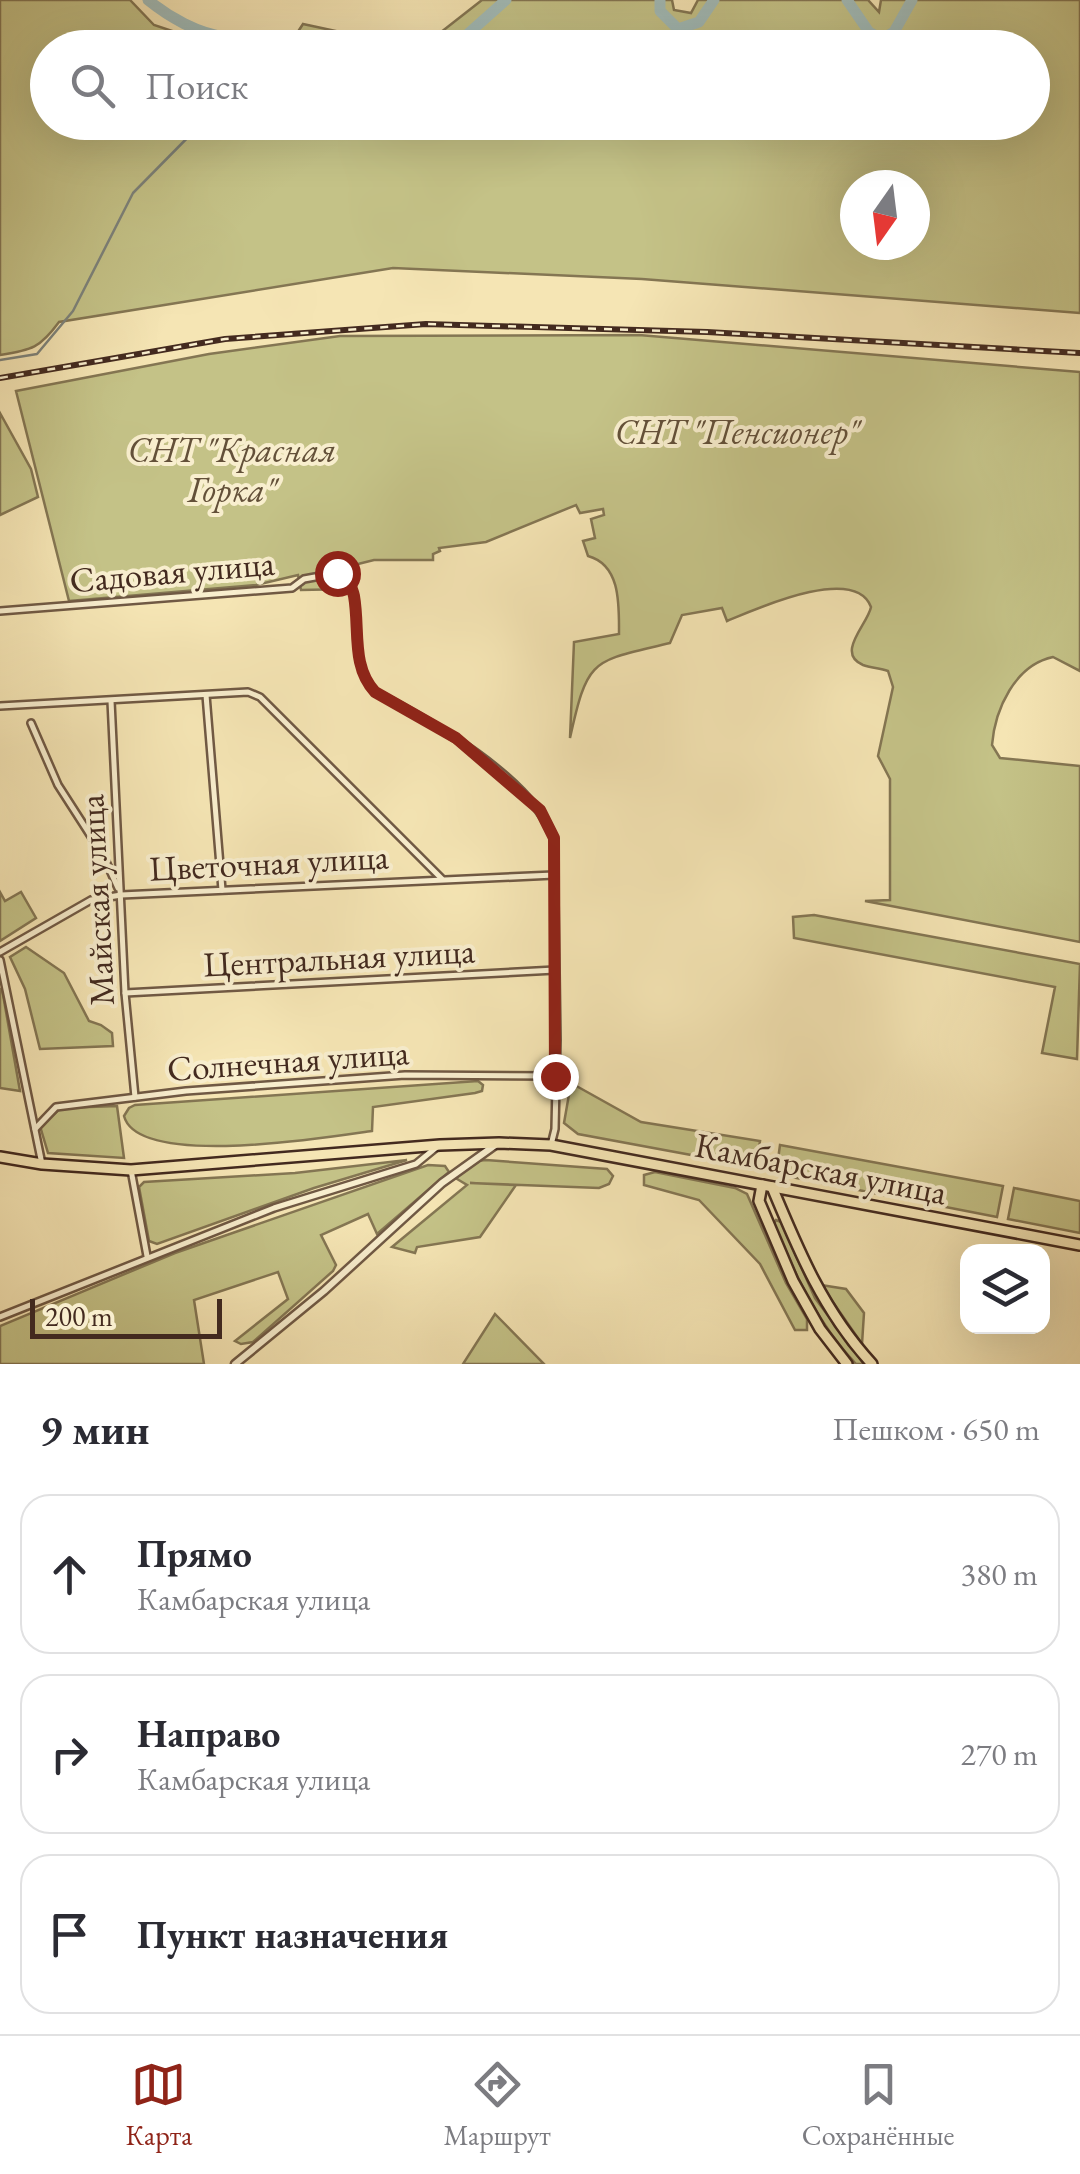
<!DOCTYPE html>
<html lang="ru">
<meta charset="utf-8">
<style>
:root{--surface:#fff;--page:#f7f7f7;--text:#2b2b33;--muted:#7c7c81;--line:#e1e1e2;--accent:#8f2418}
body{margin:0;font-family:"EB Garamond",serif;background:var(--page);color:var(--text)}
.controls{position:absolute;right:30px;bottom:30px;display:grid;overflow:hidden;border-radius:20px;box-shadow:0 10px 40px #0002}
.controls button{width:90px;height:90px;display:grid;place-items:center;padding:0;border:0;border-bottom:2px solid var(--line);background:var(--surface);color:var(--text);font:50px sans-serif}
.compass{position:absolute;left:840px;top:170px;width:90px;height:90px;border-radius:50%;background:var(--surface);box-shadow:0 10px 40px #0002;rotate:194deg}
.scale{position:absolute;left:30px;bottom:25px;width:192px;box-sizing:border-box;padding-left:10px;border:5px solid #432a1f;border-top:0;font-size:28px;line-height:35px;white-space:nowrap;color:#432a1f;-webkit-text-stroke:8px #f8eece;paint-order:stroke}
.stop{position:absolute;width:30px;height:30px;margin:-22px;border:8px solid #8f2418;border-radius:50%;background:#fff}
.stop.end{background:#8f2418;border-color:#fff;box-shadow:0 2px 10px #0008}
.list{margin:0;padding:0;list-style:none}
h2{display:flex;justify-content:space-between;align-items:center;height:130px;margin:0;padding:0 40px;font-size:42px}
h2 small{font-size:32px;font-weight:400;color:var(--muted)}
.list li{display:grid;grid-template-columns:65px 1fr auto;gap:30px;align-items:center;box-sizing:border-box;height:160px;margin:0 20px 20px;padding:0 20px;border:2px solid var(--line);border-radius:30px}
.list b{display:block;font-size:38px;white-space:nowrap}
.list p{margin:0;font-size:32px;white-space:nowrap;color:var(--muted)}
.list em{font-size:32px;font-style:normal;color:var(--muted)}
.icon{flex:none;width:55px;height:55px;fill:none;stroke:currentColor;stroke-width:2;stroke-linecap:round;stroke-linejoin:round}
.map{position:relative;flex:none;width:1080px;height:1364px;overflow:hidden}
.search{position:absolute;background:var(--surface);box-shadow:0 10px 40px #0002;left:30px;right:30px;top:30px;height:110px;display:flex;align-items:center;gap:25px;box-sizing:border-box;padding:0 35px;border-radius:55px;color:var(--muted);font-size:38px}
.sheet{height:670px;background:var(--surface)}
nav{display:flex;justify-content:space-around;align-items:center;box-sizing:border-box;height:140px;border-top:2px solid var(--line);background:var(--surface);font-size:28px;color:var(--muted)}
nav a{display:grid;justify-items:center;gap:5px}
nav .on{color:var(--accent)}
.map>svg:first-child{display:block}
.green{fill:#c4c287;stroke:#847653;stroke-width:2.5;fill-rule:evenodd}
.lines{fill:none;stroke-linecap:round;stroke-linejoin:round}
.stream{stroke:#7c827b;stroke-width:2.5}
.river{stroke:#a2bcb9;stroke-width:11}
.minor-casing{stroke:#705944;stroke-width:10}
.tertiary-casing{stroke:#705944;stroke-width:11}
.primary-casing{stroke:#432a1f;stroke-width:14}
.minor{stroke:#f8eece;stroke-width:5}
.tertiary{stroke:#f8eece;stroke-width:6}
.primary{stroke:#f5e5b4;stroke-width:9}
.rail-casing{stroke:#432a1f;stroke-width:6}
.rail{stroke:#f8eece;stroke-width:2.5;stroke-dasharray:8;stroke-linecap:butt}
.route{stroke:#8f2418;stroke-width:12}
.labels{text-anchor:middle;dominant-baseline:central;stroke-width:8;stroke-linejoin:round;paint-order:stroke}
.park-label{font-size:35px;font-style:italic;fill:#635039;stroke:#f8eece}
.street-label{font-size:35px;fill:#432a1f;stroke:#f8eece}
</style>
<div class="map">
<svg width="1080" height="1364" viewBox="0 0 1080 1364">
<rect width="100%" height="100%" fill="#f5e5b4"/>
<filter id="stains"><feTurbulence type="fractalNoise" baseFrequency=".002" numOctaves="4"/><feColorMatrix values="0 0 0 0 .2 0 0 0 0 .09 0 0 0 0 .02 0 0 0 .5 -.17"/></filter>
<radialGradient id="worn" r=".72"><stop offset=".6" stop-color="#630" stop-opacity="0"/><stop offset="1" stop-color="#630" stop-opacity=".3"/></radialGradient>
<g class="green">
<path d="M0 0H130L154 25 220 47 48 48V122H1032V48L422 47 482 0H672L674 10 691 13 698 0H868L879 12 881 0H1080V313L642 279 393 268 59 322C40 348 32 350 0 355ZM915 185V245H855V185Z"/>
<polygon points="303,24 410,47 288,47"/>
<path d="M639 335 1080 372V671L1053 657C1015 665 995 709 992 745L1000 758 1080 766V942L865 901 890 900V779L878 756 893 687 888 671C880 668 871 668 863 665 835 653 868 624 871 607 855 564 756 609 727 621L722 608 682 615 670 643C592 662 588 656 570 738L574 642 619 634C619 605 621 565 588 556L583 541 595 538 591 519 604 515 603 509 580 513 576 505 486 542 439 548 440 551 433 554V560H374L350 566 346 556 338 557 349 589 301 590 298 575 256 585 69 601 16 391 209 354 340 336Z"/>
<polygon points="0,413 31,469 38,497 0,515"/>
<polygon points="0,892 5,901 21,892 36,918 0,941"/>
<polygon points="814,915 1080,964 1077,1059 1042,1053 1055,987 794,938 793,917"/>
<polygon points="26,947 64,973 89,1021 101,1025 112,1033 113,1046 40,1049 25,989 10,957"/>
<polygon points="0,989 2,989 20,1091 0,1088"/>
<path d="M478 1081 483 1085 482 1091 475 1093 373 1107 372 1131C329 1137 138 1169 124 1116L129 1108 135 1105Z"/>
<polygon points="571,1083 641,1122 760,1141 756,1167 578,1134 564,1123"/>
<polygon points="117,1106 124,1158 48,1153 40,1126 61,1108"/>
<polygon points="780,1145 1003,1186 997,1217 776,1174"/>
<polygon points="407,1160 314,1188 157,1244 149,1241 139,1187 144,1182 295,1173"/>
<polygon points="486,1160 607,1169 613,1176 609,1184 599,1188 470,1183 516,1185 480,1237 417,1247 415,1253 392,1247 467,1185 457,1179 458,1174 477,1161"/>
<polygon points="428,1165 445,1166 449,1172 377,1234 368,1214 321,1235 336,1265 333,1271 253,1342 241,1344 235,1341 288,1299 278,1272 194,1300 204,1364 0,1364 0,1326 175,1253"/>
<polygon points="655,1172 735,1188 747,1194 786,1283 807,1319 807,1330 795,1330 760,1264 699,1200 644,1185 644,1175"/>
<polygon points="1014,1188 1080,1201 1080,1233 1008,1219"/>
<path d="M776 1220 781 1222 815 1298 864 1364H856C818 1324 795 1275 774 1224Z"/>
<polygon points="821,1285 846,1289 864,1313 862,1344"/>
<polygon points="495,1314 544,1364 463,1364"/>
</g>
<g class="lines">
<g class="stream">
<polyline points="277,48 299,36"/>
<polyline points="0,360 37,354 73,311 133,193 203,122"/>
</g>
<g class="river">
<path d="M148 0C169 17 198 34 226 37 271 43 317 28 360 48"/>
<polyline points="660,0 660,11 678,29 699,22 714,0"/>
<polyline points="847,0 869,32 882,39 894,32 912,0"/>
<polyline points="452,48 506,0"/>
</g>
<defs>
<g id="minor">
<path d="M0 611 292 588 304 579 337 573 342 565C346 575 352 586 354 596 360 629 351 666 375 692 432 722 530 777 554 838L557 1040 555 1129 551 1145"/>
<polyline points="206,695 222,890"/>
<polyline points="111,701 125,993 135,1097"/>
<polyline points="0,706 248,692 260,697 442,879"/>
<polyline points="31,723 58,785 103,855 118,888"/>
<polyline points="0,952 91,900 121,895 554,875"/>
<polyline points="0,960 42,1164"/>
<polyline points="125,993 555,970"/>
<polyline points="35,1129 56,1107 186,1091 405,1075 555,1076"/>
<polyline points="131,1170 147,1256"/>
<polyline points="0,1317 274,1208 416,1164 438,1146"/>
</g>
<polyline id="tertiary" points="235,1364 324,1291 442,1183 498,1143"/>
<g id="primary">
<polyline points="0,1157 42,1164 131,1170 440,1145 499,1143 551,1145 1080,1245"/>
<polyline points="762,1185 759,1201 793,1281 820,1329 847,1364"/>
<path d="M772 1187C799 1252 824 1312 872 1364"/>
</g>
</defs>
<use href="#minor" class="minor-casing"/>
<use href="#tertiary" class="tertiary-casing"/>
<use href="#primary" class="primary-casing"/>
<use href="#minor" class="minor"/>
<use href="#tertiary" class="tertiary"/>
<use href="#primary" class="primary"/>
<defs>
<polyline id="rail" points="0,378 225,339 426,324 707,332 1080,353"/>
</defs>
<use href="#rail" class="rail-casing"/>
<use href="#rail" class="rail"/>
</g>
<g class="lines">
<path class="route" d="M337 573 342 565C346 575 352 586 354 596 360 630 351 666 375 692L456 738 540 810 554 838 555 1076"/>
</g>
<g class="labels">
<g class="park-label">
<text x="737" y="431">СНТ "Пенсионер"</text>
<text x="232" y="449">СНТ "Красная<tspan x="232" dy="40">Горка"</tspan></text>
</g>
<g class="street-label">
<text transform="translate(172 571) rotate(-5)">Садовая улица</text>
<text transform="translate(269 862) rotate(-3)">Цветочная улица</text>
<text transform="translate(96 900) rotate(-93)">Майская улица</text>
<text transform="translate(339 957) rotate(-3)">Центральная улица</text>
<text transform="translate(288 1060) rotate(-4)">Солнечная улица</text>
<text transform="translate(821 1168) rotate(11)">Камбарская улица</text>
</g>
</g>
<rect width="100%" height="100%" filter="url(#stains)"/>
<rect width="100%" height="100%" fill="url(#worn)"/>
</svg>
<div class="controls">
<button><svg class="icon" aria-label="layers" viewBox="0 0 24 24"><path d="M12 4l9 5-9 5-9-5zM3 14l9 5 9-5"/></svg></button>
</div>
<svg class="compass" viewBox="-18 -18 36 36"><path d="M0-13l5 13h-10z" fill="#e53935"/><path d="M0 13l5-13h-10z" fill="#7c7c81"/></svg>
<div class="scale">200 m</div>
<div class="stop" style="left:337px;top:573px"></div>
<div class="stop end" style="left:555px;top:1076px"></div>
<div class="search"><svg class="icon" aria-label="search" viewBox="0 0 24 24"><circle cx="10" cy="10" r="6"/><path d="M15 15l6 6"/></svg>Поиск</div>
</div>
<section class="sheet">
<h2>9 мин<small>Пешком · 650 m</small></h2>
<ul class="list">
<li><svg class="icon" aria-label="ahead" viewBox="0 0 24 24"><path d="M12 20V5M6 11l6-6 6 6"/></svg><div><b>Прямо</b><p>Камбарская улица</p></div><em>380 m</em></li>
<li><svg class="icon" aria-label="right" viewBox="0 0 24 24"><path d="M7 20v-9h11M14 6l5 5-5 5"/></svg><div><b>Направо</b><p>Камбарская улица</p></div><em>270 m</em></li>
<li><svg class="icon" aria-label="arrive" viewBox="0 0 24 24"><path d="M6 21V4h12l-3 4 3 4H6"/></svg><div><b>Пункт назначения</b></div></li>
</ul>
</section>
<nav>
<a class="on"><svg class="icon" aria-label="map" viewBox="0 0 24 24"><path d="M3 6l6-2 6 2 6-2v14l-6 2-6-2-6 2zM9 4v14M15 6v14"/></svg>Карта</a>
<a><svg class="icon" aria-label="directions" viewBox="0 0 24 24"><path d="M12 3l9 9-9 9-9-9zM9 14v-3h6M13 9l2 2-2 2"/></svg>Маршрут</a>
<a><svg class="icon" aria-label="saved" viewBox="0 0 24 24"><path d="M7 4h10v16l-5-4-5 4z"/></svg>Сохранённые</a>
</nav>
